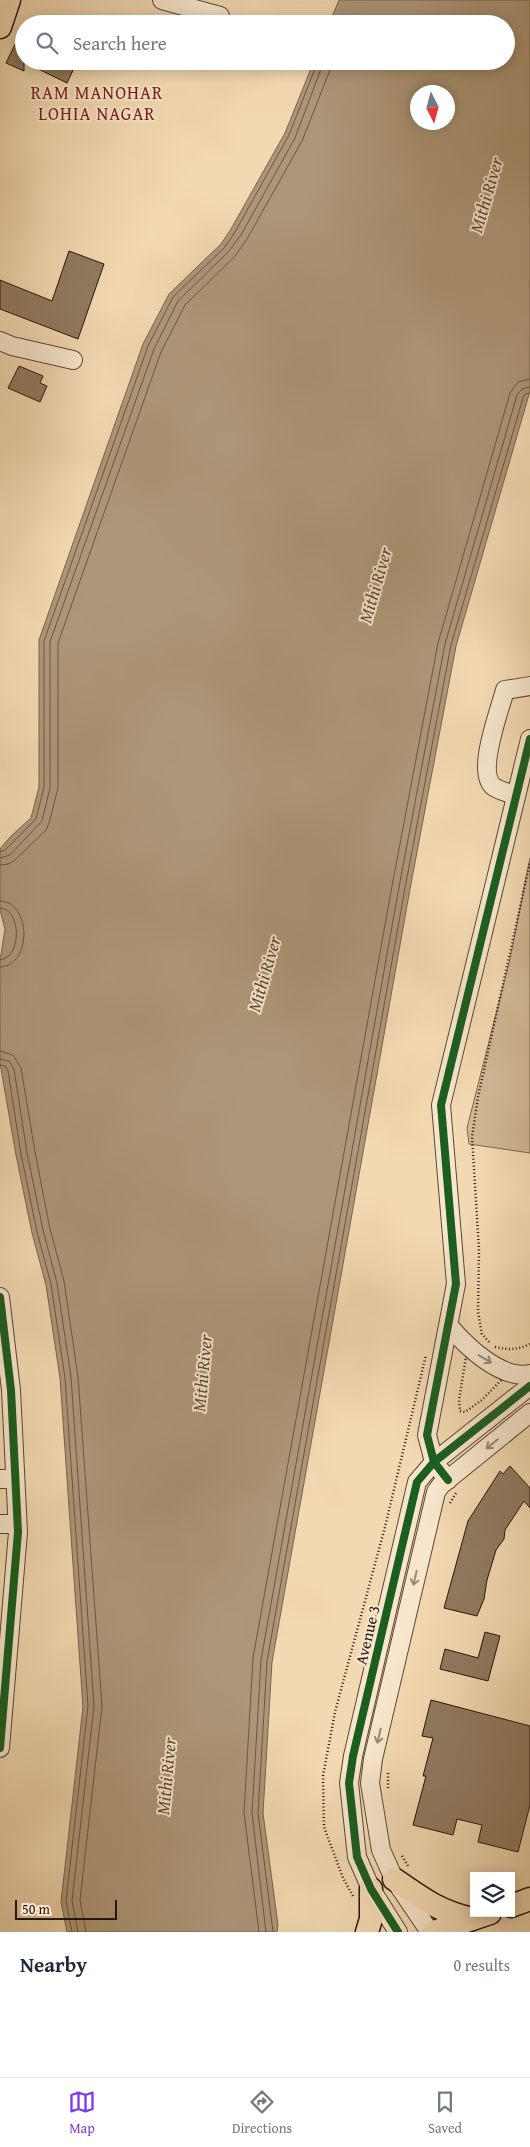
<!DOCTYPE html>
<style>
:root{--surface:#fff;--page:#f2f2f3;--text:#1f2937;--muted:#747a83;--line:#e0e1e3;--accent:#7c3aed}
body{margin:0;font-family:"Gentium Book Plus",serif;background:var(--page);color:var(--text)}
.controls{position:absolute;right:15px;bottom:15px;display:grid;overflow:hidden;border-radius:0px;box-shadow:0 2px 12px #0003}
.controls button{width:45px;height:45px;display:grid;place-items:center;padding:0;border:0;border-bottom:1px solid var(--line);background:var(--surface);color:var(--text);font:25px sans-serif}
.compass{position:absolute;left:410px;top:85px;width:45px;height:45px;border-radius:50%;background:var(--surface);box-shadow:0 2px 12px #0003;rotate:174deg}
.scale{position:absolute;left:15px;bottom:12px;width:102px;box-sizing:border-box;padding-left:5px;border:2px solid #27160a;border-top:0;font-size:14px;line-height:18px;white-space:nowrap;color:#27160a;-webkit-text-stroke:4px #f7e6cd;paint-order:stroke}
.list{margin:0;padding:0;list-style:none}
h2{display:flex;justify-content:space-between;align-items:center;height:65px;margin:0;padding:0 20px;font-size:21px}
h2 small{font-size:16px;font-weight:400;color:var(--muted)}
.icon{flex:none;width:28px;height:28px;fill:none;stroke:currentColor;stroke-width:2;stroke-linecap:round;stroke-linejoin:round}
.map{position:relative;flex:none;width:530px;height:1932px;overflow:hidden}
.search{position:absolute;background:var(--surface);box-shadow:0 2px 12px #0003;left:15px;right:15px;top:15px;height:55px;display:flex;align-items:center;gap:12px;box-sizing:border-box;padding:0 18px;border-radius:28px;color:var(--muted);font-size:19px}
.sheet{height:145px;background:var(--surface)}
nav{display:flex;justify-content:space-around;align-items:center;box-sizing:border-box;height:70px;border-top:1px solid var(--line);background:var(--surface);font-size:14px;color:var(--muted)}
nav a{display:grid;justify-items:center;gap:2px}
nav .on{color:var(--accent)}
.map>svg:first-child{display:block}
.green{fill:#d0b895;stroke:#7c6750}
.water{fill:#ae9779;stroke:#78634d;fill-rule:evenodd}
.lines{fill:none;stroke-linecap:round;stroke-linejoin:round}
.shore{stroke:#6a5642;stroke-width:1}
.building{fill:#917b61;stroke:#27160a}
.minor-casing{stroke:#5a4734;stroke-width:20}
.major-casing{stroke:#27160a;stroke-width:25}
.path{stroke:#27160a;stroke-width:2.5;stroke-dasharray:1 2.5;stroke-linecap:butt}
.minor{stroke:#f7e6cd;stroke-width:18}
.major{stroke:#f3d9b2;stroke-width:22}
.cycleway-casing{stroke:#f7e6cd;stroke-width:11}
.cycleway{stroke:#1b5e20;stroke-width:8}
.oneway{stroke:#998875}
.labels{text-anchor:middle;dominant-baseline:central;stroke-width:4;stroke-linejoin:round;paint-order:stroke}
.street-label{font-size:16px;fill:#27160a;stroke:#f7e6cd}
.neighbourhood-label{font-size:18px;letter-spacing:1px;fill:#7a1f14;stroke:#f7e6cd}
.water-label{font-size:18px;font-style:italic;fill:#5d4a36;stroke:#f7e6cd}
</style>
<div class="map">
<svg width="530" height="1932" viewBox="0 0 530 1932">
<rect width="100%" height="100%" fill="#f3d9b2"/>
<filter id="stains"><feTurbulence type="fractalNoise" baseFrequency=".004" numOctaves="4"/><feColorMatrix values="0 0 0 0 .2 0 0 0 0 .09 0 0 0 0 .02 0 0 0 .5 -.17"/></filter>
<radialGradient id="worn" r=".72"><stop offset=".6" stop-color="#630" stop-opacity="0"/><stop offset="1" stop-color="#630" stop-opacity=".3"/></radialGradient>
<polygon class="green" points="530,858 530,1153 469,1144 467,1128 510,959"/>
<path class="water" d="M339 0H530V391L456 646 410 889 272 1662 263 1813 278 1925 277 1932H67L61 1902 83 1707 60 1378 46 1285 32 1233 16 1155 0 1063V961L5 929 0 910V849L11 836 31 818 39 787V640L143 344 169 294 221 244 231 229 285 133 314 61H506V24H329ZM418 92H448V122H418Z"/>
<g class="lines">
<g class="shore">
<polyline points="0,852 5,850 36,819 44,787 44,641 148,346 173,297 225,247 235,232 289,135 318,61"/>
<polyline points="0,858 10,855 42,821 50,788 50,642 154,349 178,301 229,251 241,235 295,138 324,61"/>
<polyline points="0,865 8,864 15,860 46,830 49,823 58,788 58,643 161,352 185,305 235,256 247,239 302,141 330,70 332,61"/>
<path d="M0 901C32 902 32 966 0 967"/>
<path d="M0 908C22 909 22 958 0 960"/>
<polyline points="0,1051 13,1055 21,1068 35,1152 50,1229 64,1281 78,1377 102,1706 80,1900 86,1932"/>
<polyline points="0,1059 9,1061 14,1069 27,1153 43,1230 57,1283 71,1377 94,1706 72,1901 78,1932"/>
<polyline points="0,1065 5,1066 8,1071 21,1154 37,1232 51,1284 65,1378 88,1706 66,1901 72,1932"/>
<polyline points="259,1932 244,1813 253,1658 392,886 438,643 510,393 518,382 530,379"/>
<polyline points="266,1932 252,1813 261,1660 399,887 445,644 517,395 522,389 530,387"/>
<polyline points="273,1932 258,1813 267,1661 405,888 451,645 523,398 525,394 530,393"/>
</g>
</g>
<g class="building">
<polygon points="24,26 24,61 65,61 75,66 67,83 24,62 24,71 6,63"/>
<polygon points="69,251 104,264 78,339 0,309 0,280 52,301"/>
<polygon points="19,366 43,376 40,383 47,386 40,402 8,388"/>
<polygon points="510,1466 530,1488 530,1508 524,1501 505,1530 504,1539 496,1550 487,1580 484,1599 477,1616 444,1608 468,1521 500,1471 503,1474"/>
<polygon points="485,1632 500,1636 488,1681 440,1669 445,1649 478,1658"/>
<polygon points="431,1700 530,1726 530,1805 518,1852 478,1842 482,1825 457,1819 453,1835 413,1825 426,1776 423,1776 433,1738 422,1736"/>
</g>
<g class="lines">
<defs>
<g id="minor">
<polyline points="162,0 220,16"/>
<polyline points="0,341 12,346 73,360"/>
<path d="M516 796C510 793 500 791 494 787 475 773 500 710 505 690L530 686"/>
<polyline points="0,1297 11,1390 18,1532 0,1748"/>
<path d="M449 1326C466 1346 501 1380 530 1374"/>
<polyline points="0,1479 15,1479"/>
<polyline points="448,1480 434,1462 427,1435 456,1284 441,1105 530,739"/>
<polyline points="0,1524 17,1524"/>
<polyline points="398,1932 371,1889 357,1857 349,1783 353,1756 417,1482 434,1462 530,1386"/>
<polyline points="430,1932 394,1879 381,1850 370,1783 373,1759 436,1492 441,1485 530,1413"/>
</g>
<g id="major">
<polyline points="0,27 9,0"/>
<path d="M394 1879C423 1899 438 1911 472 1919"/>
<polyline points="511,1906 530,1899"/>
<polyline points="367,1932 371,1919 371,1889"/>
<polyline points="434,1932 490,1913"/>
</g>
</defs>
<use href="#minor" class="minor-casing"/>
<use href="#major" class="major-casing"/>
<g class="path">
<polyline points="489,1342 482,1334 478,1312 479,1249 472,1137 478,1097 530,862"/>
<path d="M495 1347C508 1350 518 1350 530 1344"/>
<polygon points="466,1357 505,1376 482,1400 465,1412 460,1411 459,1400"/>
<polyline points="450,1503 456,1493"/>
<polyline points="388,1788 388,1773"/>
<polyline points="402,1856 408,1866"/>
<polyline points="353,1896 343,1878 324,1827 323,1776 335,1712 385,1527 426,1355"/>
</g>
<use href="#minor" class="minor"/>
<use href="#major" class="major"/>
<defs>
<g id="cycleway">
<polyline points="0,1297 11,1390 18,1532 0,1748"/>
<polyline points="448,1480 434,1462 427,1435 456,1284 441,1105 530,739"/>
<polyline points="398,1932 371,1889 357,1857 349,1783 353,1756 417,1482 434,1462 530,1386"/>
</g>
</defs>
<use href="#cycleway" class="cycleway-casing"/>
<use href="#cycleway" class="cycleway"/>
</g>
<defs><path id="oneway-shaft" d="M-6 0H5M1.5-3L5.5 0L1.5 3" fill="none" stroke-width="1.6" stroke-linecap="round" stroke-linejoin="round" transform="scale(1.25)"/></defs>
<g class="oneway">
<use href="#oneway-shaft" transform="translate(485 1359) rotate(31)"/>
<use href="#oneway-shaft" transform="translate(492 1444) rotate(141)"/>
<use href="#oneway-shaft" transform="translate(415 1578) rotate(103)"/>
<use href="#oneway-shaft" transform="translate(379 1736) rotate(103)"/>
</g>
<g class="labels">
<g class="street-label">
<text transform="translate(367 1635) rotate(-77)">Avenue 3</text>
</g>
<g class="neighbourhood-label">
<text x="97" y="92">RAM MANOHAR<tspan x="97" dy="21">LOHIA NAGAR</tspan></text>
</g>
<g class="water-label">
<text transform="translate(486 195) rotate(-74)">Mithi River</text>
<text transform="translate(375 585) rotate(-74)">Mithi River</text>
<text transform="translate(264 974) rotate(-74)">Mithi River</text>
<text transform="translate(202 1373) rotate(-85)">Mithi River</text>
<text transform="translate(166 1776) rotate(-85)">Mithi River</text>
</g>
</g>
<rect width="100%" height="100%" filter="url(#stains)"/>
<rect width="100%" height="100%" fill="url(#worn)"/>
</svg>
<div class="controls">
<button><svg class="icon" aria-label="layers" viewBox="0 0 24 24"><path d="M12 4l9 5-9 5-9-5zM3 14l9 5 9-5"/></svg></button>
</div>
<svg class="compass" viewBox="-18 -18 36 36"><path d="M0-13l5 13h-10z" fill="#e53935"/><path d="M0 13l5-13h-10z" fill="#747a83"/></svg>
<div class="scale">50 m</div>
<div class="search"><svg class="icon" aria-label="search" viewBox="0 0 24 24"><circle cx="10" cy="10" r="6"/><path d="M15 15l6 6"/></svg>Search here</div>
</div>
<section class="sheet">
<h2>Nearby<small>0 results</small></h2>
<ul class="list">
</ul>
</section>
<nav>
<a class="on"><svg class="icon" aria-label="map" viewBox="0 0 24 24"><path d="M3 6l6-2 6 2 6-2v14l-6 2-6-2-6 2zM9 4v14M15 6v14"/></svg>Map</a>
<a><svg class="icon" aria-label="directions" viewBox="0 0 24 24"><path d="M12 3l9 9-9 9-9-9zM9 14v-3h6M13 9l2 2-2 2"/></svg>Directions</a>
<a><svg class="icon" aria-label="saved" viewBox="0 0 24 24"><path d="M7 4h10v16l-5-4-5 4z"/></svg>Saved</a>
</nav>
